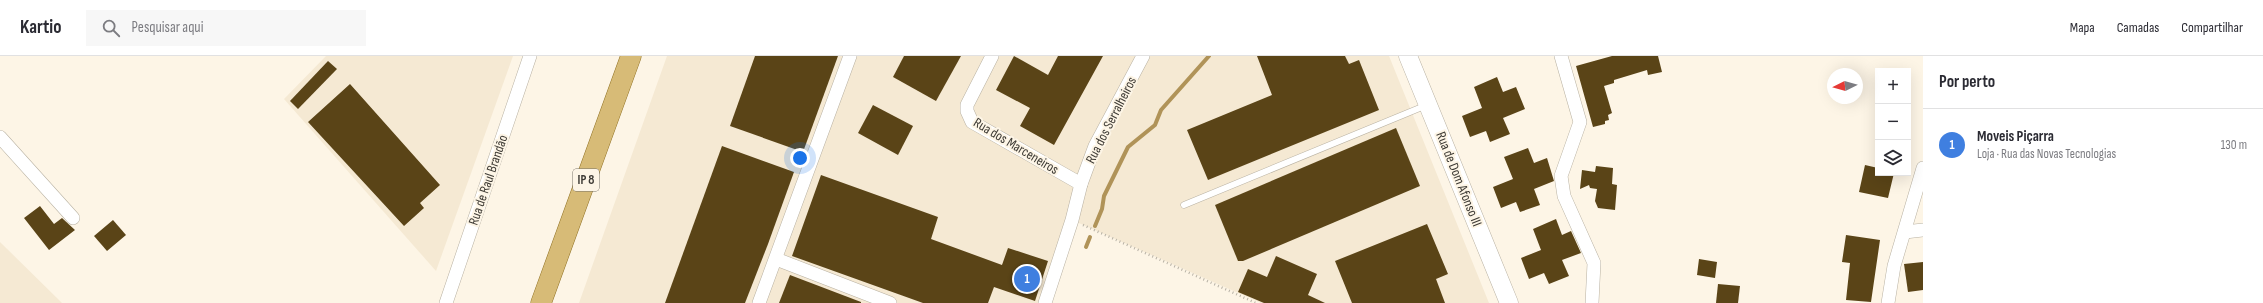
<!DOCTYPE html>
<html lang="pt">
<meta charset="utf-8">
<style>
:root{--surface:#fff;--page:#f7f7f7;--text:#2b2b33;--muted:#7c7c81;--line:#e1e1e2;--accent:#704ac3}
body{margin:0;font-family:"Sofia Sans Condensed",sans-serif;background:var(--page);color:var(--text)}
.controls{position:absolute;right:12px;top:12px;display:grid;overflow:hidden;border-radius:0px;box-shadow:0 4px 16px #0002}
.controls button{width:36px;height:36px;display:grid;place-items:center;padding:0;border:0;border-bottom:1px solid var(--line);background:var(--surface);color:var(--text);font:20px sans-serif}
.compass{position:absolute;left:1827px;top:12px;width:36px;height:36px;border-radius:50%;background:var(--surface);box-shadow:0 4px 16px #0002;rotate:265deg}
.you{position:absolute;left:800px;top:102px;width:14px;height:14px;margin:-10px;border:3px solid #fff;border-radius:50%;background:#1a73e8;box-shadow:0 0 0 6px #1a73e833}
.badge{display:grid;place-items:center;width:26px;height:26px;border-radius:50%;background:var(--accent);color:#fff;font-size:13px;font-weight:700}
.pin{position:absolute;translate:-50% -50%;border:2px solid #fff;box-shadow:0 1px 4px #0006}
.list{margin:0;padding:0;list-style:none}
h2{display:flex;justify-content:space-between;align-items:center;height:52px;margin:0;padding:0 16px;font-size:17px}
h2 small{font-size:13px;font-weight:400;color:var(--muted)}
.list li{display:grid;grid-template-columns:26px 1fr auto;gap:12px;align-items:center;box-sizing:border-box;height:72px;padding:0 16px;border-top:1px solid var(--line)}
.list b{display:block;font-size:15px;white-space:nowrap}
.list p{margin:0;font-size:13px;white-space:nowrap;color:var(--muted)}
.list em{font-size:13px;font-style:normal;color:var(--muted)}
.icon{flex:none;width:22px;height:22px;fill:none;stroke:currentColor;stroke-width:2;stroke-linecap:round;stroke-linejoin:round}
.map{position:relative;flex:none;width:1923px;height:247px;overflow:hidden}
header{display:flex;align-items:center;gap:24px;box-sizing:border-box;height:56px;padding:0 20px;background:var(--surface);border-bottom:1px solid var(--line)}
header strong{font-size:19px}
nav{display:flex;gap:22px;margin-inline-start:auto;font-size:14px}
.search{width:280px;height:36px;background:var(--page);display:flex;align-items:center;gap:10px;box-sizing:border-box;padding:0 14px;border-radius:0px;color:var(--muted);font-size:15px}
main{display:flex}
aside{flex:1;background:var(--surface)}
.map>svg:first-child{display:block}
.built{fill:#f5e9d3}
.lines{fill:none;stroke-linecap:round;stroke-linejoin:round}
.stream{stroke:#b09358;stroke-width:4}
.building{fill:#5a4417}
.lane-casing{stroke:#b8b1a2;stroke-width:7}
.street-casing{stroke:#b8b1a2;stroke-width:14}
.secondary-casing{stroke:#b8b1a2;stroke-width:19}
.primary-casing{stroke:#907124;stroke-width:21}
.path{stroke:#b8b2a6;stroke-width:2.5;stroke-dasharray:1 3;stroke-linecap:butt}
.lane{stroke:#fff;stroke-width:6}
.street{stroke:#fff;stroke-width:13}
.secondary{stroke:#fff;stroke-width:18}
.primary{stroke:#d7bb77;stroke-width:20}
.labels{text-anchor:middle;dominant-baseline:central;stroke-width:4;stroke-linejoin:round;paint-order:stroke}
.shield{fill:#fdf5e6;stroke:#777269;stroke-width:1}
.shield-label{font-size:13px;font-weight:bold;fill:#3d3a34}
.street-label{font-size:14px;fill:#3d3a34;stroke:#fdf5e6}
</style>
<header>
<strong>Kartio</strong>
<div class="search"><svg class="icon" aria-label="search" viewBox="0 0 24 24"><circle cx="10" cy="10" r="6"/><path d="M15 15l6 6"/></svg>Pesquisar aqui</div>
<nav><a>Mapa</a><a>Camadas</a><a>Compartilhar</a></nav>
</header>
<main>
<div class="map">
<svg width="1923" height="247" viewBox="0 0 1923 247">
<rect width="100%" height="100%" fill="#fdf5e6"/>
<g class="built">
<polygon points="326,0 513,0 436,215 284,43"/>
<polygon points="667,0 1389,0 1489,247 1261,247 1072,164 1045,247 579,247"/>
<polygon points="0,186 62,247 0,247"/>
</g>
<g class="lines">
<g class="stream">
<polyline points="1095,170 1102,153 1104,140 1128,91 1155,69 1161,54 1209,0"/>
<polyline points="1086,191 1090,181"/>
</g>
</g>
<g class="building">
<polygon points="755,0 838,0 803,96 730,70"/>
<polygon points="904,0 961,0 936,45 893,21"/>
<polygon points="1014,0 1048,19 1058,0 1103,0 1054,89 1020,70 1030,52 996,34"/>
<polygon points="1257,0 1345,0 1349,8 1359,4 1379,54 1208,124 1187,74 1272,39"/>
<polygon points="1612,0 1658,0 1662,16 1648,19 1647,14 1614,24 1614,27 1604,30 1612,57 1608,59 1609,64 1605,65 1605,68 1593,71 1576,10"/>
<polygon points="328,5 337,13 298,53 290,45"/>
<polygon points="1497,21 1503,36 1516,31 1525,53 1503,62 1510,78 1490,86 1486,75 1470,81 1462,60 1482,52 1474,31"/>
<polygon points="350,28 440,129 420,147 424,152 404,170 308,66"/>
<polygon points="873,49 913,70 898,99 858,77"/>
<polygon points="1396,72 1420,130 1243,205 1238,205 1215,149"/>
<polygon points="722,90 794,116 768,188 745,247 665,247"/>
<polygon points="1528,92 1534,107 1547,102 1554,125 1534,133 1540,149 1520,156 1516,146 1501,152 1493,131 1513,123 1504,101"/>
<polygon points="1865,109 1878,112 1878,117 1894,117 1888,142 1859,136"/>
<polygon points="1596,110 1613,112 1612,128 1617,129 1615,154 1598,152 1595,145 1597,133 1590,132 1589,129 1580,133 1582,114 1595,116"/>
<polygon points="821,119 938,161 931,183 1002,209 1008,192 1048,205 1035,245 994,231 988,247 923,247 792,200"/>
<polygon points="40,150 54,168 62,162 75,174 49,194 24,162"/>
<polygon points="1556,163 1562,179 1571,175 1581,197 1562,204 1569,220 1549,228 1544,217 1529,223 1521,202 1541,194 1533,173"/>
<polygon points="113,164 126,179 107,195 94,180"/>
<polygon points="1427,168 1448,218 1436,223 1445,247 1352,247 1335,205"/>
<polygon points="1846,179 1880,184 1871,246 1846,244 1850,207 1842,206"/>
<polygon points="1276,200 1317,218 1308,239 1325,247 1264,247 1238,236 1248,213 1267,221"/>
<polygon points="1699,203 1717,206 1715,222 1697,219"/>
<polygon points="1923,206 1923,234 1908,236 1904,208"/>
<polygon points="790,219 861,246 861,247 779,247"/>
<polygon points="1718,228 1740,230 1738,247 1716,247"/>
</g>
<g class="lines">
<defs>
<polyline id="lane" points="1184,149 1427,49"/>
<g id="street">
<polyline points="992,0 967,49 967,55 972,66 1081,128"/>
<polyline points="1561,0 1580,66 1561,120 1564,140 1594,207 1592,247"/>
<polyline points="0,81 73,162"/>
<polyline points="1905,176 1923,174"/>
<polyline points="776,203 890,247"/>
<polyline points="446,247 530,0"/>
<polyline points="759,247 850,0"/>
<polyline points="1045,247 1072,164 1081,128 1095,90 1143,0"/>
<polyline points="1888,247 1894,210 1923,112"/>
</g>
<polyline id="secondary" points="1408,0 1509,247"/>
<polyline id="primary" points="541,247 631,0"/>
</defs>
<use href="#lane" class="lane-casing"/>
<use href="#street" class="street-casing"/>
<use href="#secondary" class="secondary-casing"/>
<use href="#primary" class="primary-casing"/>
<polyline class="path" points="1083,169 1256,247"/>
<use href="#lane" class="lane"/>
<use href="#street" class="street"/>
<use href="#secondary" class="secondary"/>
<use href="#primary" class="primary"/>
</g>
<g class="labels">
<rect class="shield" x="573" y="113" width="26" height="22" rx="3"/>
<g class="shield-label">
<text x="586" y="124">IP 8</text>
</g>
<g class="street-label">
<text transform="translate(1111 64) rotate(-63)">Rua dos Serralheiros</text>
<text transform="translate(1016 90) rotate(31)">Rua dos Marceneiros</text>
<text transform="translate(1459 123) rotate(68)">Rua de Dom Afonso III</text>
<text transform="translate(488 124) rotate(-71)">Rua de Raul Brandão</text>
</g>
</g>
</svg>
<div class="controls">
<button>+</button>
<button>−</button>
<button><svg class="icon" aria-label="layers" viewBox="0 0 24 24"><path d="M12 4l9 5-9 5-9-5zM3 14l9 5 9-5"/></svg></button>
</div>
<svg class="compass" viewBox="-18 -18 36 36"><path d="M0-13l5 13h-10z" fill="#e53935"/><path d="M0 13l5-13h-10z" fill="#7c7c81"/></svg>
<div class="you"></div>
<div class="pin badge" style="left:1027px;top:223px;background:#3f7fe0">1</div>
</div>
<aside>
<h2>Por perto<small></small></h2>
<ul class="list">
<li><span class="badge" style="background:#3f7fe0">1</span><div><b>Moveis Piçarra</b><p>Loja · Rua das Novas Tecnologias</p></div><em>130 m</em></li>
</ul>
</aside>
</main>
